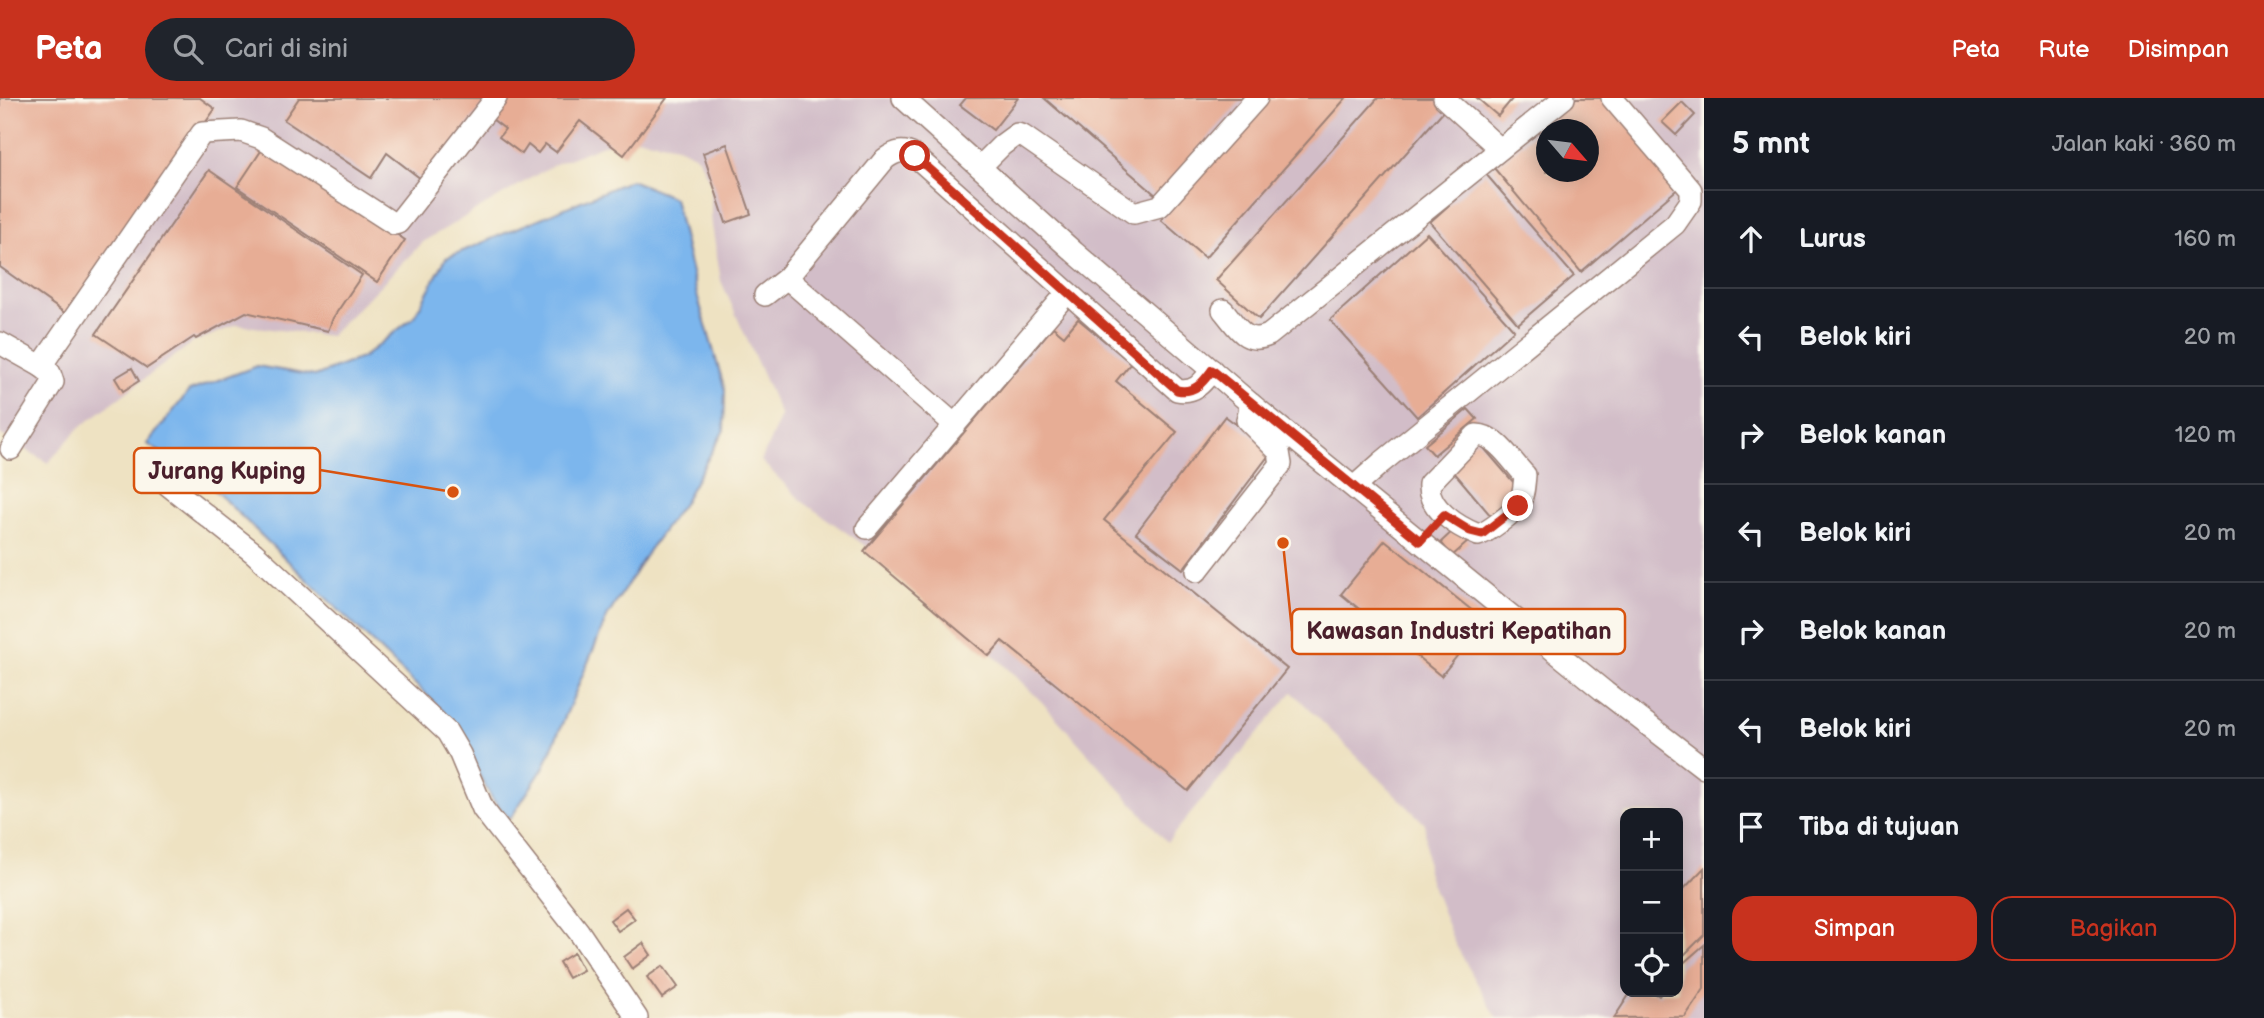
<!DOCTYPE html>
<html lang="id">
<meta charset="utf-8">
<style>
:root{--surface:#171b24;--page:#20242c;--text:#f1f3f6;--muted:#9ea1a6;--line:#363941;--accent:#c8321e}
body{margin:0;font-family:"Balsamiq Sans",sans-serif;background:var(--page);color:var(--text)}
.controls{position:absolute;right:21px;bottom:21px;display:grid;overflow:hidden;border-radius:14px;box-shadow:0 4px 18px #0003}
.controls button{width:63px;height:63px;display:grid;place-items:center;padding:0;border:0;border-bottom:2px solid var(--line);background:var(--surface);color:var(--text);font:35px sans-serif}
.compass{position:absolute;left:1536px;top:21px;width:63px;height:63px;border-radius:50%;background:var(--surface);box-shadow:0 4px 18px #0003;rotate:118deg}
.stop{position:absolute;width:21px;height:21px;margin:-16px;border:5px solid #c8321e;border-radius:50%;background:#fff}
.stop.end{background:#c8321e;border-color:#fff;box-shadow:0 2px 7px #0008}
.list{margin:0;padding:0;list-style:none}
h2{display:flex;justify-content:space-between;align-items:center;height:91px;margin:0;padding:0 28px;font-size:30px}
h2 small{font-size:23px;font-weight:400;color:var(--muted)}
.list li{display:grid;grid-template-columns:46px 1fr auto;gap:21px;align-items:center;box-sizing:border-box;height:98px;padding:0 28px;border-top:2px solid var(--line)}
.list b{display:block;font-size:26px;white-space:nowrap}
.list em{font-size:23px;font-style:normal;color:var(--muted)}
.actions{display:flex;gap:14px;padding:21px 28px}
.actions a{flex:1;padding:16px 0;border:2px solid var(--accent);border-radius:21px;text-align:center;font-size:24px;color:var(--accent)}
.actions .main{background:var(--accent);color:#fff}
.icon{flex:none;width:38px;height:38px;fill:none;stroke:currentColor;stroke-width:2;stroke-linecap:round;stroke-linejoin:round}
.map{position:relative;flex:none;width:1704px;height:920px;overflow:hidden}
header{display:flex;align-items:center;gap:42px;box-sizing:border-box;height:98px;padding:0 35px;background:var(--accent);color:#fff}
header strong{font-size:33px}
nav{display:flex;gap:38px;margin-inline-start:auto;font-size:24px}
.search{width:490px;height:63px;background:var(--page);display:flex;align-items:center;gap:18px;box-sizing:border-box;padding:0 24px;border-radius:38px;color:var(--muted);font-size:26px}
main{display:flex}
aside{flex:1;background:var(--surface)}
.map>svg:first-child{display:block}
.industrial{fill:#d2bdc8;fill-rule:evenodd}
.water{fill:#7cb6ed;stroke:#636a8c;stroke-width:2}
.building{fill:#e7ad95;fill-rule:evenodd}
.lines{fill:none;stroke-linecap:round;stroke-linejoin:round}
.minor-casing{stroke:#9c8076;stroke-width:24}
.minor{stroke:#fff;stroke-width:21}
.route{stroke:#c8321e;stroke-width:9}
.leader{fill:none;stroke:#d8530f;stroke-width:2.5}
.callout-dot{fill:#d8530f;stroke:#fbf7ec;stroke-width:2.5}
.callout{fill:#fbf7ec;stroke:#d8530f;stroke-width:2.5}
.callout-label{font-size:24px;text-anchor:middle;font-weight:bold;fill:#4a1f2b}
</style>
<header>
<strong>Peta</strong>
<div class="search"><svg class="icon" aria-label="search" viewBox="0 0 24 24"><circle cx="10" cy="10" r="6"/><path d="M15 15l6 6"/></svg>Cari di sini</div>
<nav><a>Peta</a><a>Rute</a><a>Disimpan</a></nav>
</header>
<main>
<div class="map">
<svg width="1704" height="920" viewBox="0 0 1704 920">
<rect width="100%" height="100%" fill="#fbf7ec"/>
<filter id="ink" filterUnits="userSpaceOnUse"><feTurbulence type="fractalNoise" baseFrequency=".0143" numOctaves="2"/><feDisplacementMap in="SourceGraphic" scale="14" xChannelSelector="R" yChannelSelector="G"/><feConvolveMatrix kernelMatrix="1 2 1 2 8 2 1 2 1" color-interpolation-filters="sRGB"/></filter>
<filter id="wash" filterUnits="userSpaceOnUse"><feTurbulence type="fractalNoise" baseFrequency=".00686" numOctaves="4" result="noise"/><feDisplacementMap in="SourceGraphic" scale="28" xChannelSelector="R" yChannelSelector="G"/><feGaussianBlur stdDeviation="1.57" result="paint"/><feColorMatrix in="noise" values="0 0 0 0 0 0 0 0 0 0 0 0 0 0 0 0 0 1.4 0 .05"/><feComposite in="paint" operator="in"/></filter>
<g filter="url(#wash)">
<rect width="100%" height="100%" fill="#eee2c2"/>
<path class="industrial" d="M0 0H1704V920H1497L1454 844 1427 774 1425 726 1292 594 1167 744 1041 603 921 487 803 404 761 363 781 318 721 183 711 121V86L698 59 677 48 626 38 553 67 424 143 330 238 237 227 192 245 79 330 48 365 0 336ZM1546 32H1588V74H1546ZM1625 715H1678V894H1625Z"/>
<polygon class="water" points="631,82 674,100 698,200 725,292 724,332 682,407 649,452 607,519 544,669 510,721 493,702 443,613 204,382 147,346 189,293 257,268 315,278 363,259 414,219 446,160"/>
<g id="blocks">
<g class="building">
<polygon points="0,0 200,0 215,11 69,218 0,169"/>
<polygon points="299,0 488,0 425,84 387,55 371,80 284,22"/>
<polygon points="508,0 667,0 624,57 580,23 556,54 545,46 538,55 528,47 522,56 499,39 505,31 492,21"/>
<polygon points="966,0 1018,0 993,32 960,7"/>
<polygon points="1044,0 1243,0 1157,98"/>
<polygon points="1268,0 1346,0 1205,160 1161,122"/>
<polygon points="1378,0 1433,0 1445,11 1259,221 1216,182"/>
<polygon points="1477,0 1513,0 1498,18"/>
<path d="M1576 0H1606L1681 88 1581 174 1494 70ZM1546 32H1588V74H1546Z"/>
<polygon points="1682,4 1695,17 1676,37 1662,24"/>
<polygon points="727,46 751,116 726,125 703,55"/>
<polygon points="265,47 405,142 377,184 237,89"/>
<polygon points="209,72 362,177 333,220 328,233 246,214 196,241 194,239 147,270 96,236"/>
<polygon points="1485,75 1574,178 1518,226 1430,124"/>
<polygon points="1427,135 1514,232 1417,319 1330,222"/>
<polygon points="1078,221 1131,265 1116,283 1177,334 1104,422 1287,571 1188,693 1002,543 989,558 864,453 1053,229 1064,238"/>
<polygon points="132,270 139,283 123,293 115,280"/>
<polygon points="1468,311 1477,321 1434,357 1425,347"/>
<polygon points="1225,318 1272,353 1183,471 1136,435"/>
<polygon points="1477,342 1521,393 1491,418 1448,367"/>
<polygon points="1457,429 1469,443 1452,458 1441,444"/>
<polygon points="1385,442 1485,523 1441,578 1341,496"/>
<polygon points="1704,770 1704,837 1678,863 1678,797"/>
<polygon points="626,810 635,821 618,833 610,822"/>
<polygon points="643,845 651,857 632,871 624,859"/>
<polygon points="1704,847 1704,891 1685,919 1614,920 1631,894 1653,894 1659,898 1662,894 1678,894 1679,869"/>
<polygon points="574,855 583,872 568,880 559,864"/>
<polygon points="663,868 678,889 662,900 647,879"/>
</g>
</g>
</g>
<g filter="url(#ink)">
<use href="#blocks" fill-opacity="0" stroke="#9c8076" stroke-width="2"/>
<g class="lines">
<defs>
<g id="minor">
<polyline points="903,0 1074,154 1251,306 1605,594 1704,670"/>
<polyline points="1444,0 1500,51"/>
<polyline points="980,69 1002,47 1017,36 1023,38 1134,115 1160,108 1257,0"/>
<polyline points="787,180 955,327"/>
<path d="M765 197 787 180 885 61C896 53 903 51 915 58L1177 292C1195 296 1203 284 1212 272"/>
<path d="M1223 212C1237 228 1245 248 1269 237L1564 0"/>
<polyline points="0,245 41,268"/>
<path d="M1476 337C1496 336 1512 364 1525 377 1524 387 1524 397 1519 406 1515 414 1487 435 1478 437 1458 429 1427 410 1429 386Z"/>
<polyline points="11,351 53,284 50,275 41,268 202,35 241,33 261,40 394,126 398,125 496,0"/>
<polyline points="168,387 254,455 447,634 460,656 483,711 579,834 637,920"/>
<polyline points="1354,389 1381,365 1675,126 1691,103 1691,92 1612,0"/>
<polyline points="867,430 1067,195"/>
<polyline points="1197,473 1281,366 1279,354 1247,322 1251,306"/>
</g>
</defs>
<use href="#minor" class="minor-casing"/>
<use href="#minor" class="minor"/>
</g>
</g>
<g class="lines" filter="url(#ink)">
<path class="route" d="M915 58 1177 292C1195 296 1203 284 1212 272L1420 443 1444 417 1470 433 1482 436 1518 408"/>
</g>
<path class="leader" d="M453 394L320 372M1283 445L1292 533"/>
<g class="callout-dot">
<circle cx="453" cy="394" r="7"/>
<circle cx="1283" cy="445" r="7"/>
</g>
<g class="callout">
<rect x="134" y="350" width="186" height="45" rx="7"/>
<rect x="1292" y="511" width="333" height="45" rx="7"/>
</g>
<g class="callout-label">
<text x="227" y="381">Jurang Kuping</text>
<text x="1459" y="541">Kawasan Industri Kepatihan</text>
</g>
</svg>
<div class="controls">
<button>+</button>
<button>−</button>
<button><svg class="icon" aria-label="locate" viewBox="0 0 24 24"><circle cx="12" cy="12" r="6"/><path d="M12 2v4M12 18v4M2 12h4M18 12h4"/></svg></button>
</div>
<svg class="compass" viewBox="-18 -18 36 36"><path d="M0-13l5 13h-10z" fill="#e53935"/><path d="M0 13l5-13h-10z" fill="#9ea1a6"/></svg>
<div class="stop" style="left:915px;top:58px"></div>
<div class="stop end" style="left:1518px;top:408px"></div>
</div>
<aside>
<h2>5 mnt<small>Jalan kaki · 360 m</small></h2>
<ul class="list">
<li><svg class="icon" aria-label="ahead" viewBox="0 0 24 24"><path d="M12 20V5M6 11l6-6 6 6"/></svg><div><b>Lurus</b></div><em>160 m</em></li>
<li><svg class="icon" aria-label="left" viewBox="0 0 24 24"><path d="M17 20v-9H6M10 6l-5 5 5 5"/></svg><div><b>Belok kiri</b></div><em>20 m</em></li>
<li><svg class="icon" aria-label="right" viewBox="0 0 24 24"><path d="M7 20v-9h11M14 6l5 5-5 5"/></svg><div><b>Belok kanan</b></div><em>120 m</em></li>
<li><svg class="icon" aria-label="left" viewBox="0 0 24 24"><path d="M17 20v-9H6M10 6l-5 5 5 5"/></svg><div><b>Belok kiri</b></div><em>20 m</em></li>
<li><svg class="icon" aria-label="right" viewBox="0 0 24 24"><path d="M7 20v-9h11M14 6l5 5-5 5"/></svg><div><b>Belok kanan</b></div><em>20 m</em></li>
<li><svg class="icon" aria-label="left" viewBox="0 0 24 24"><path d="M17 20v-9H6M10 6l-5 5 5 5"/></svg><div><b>Belok kiri</b></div><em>20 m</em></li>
<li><svg class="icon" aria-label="arrive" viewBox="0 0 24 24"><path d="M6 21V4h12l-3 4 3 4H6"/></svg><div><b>Tiba di tujuan</b></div></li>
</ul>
<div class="actions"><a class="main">Simpan</a><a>Bagikan</a></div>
</aside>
</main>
